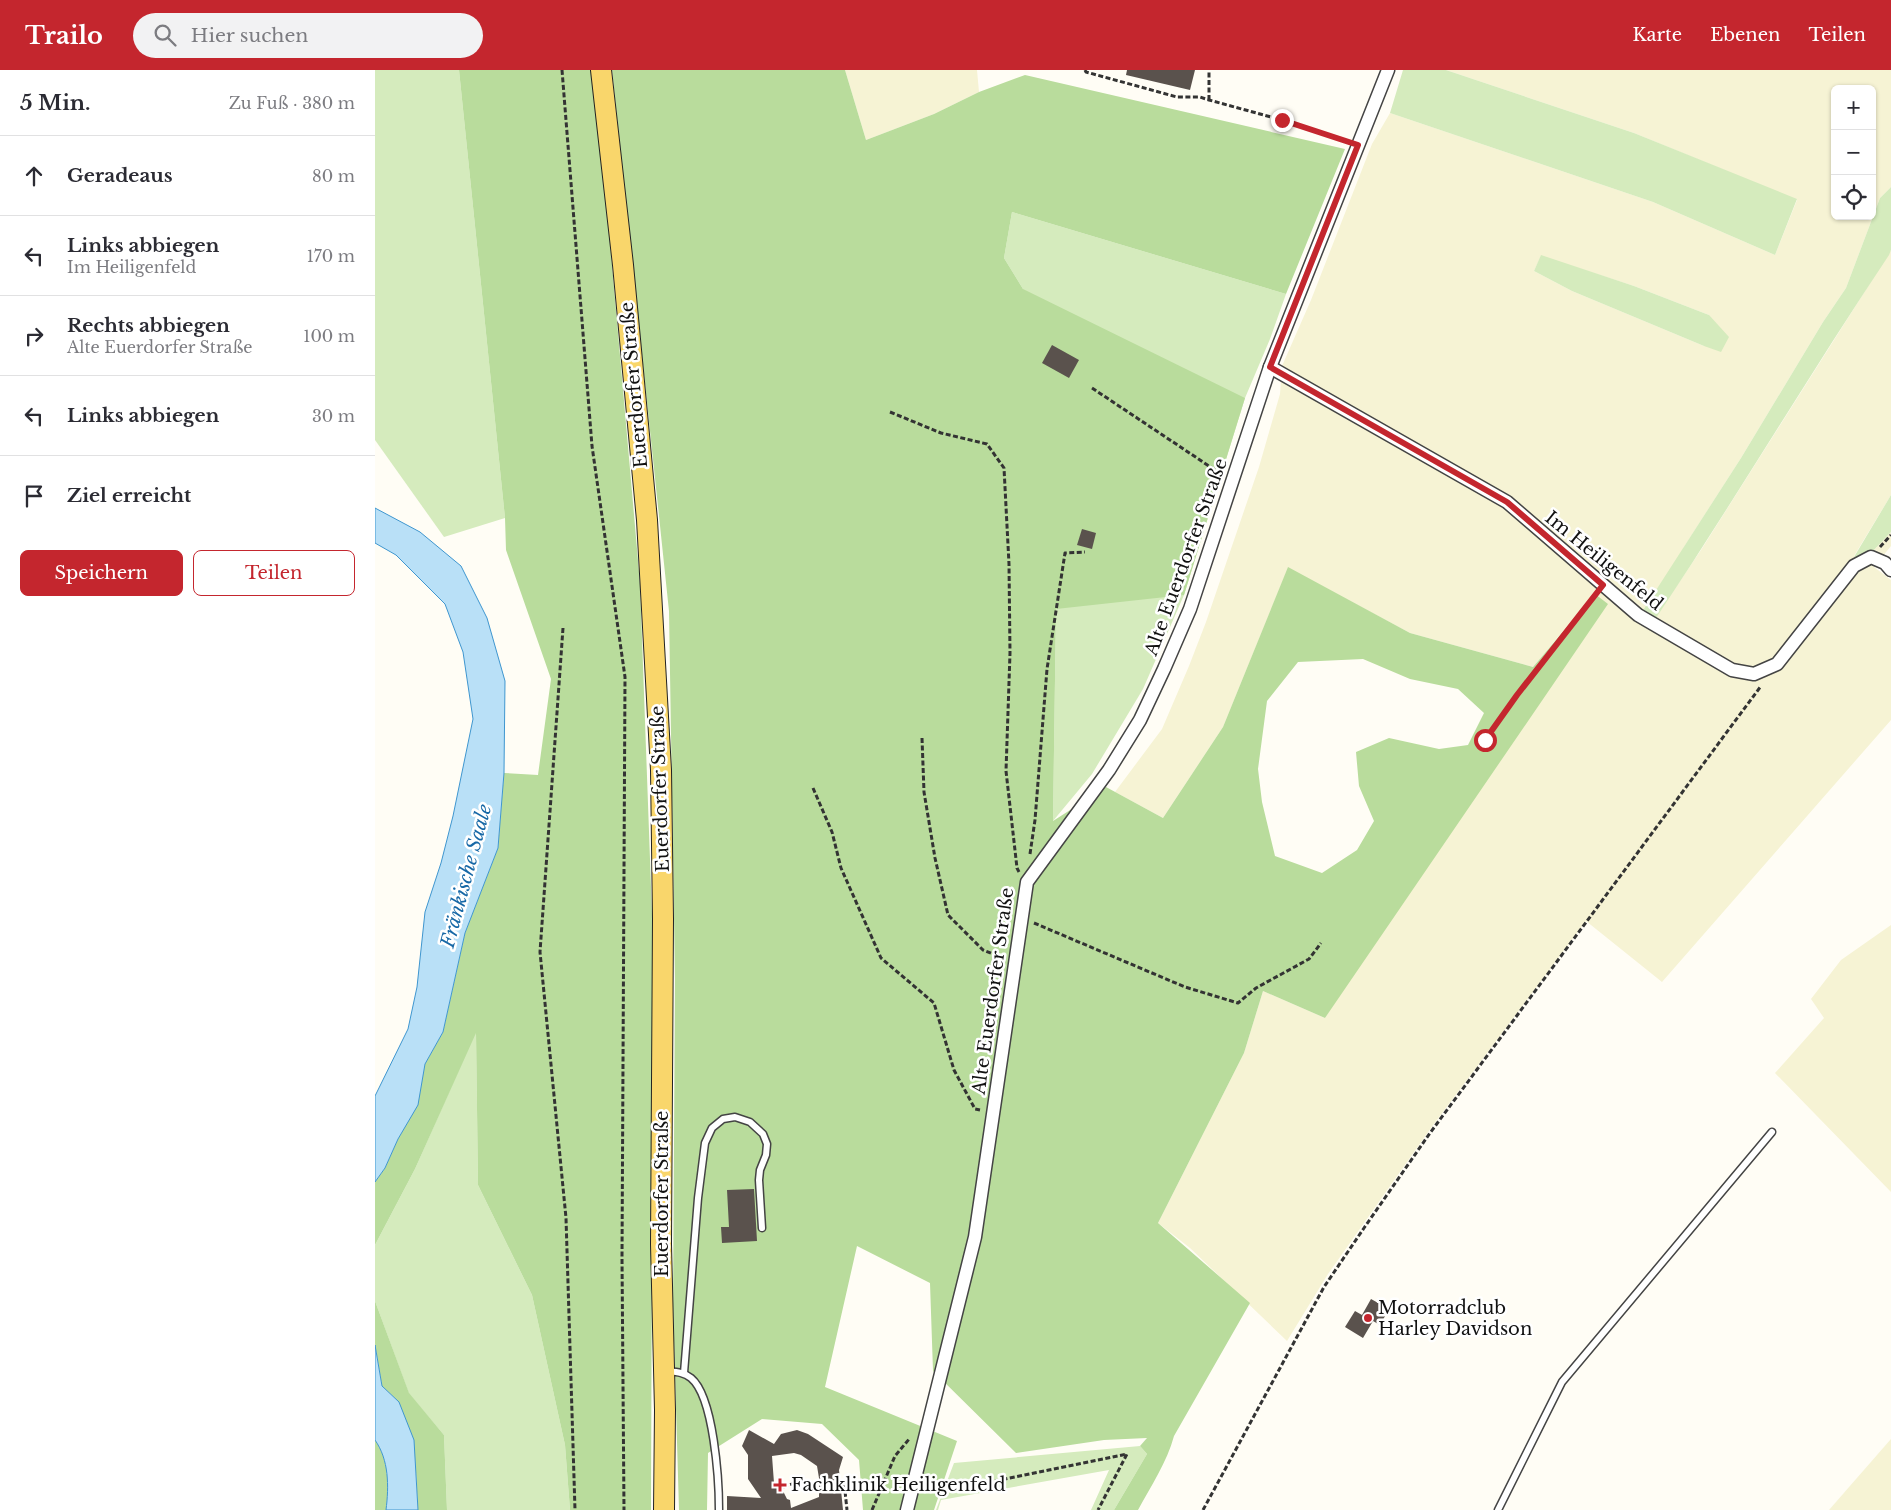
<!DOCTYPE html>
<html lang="de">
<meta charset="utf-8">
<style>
:root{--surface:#fff;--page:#f2f2f3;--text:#2b2b33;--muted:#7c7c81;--line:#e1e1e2;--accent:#c4262e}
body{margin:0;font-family:"Libre Baskerville",serif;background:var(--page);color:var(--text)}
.controls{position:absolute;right:15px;top:15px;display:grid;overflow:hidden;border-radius:8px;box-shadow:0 1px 4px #0004}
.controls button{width:45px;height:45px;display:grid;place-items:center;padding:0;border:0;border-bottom:1px solid var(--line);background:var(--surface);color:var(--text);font:25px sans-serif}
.stop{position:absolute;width:15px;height:15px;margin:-11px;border:4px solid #c4262e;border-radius:50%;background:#fff}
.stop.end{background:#c4262e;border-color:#fff;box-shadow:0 1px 5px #0008}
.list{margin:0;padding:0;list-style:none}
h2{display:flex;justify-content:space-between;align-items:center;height:65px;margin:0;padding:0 20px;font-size:21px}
h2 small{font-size:16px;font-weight:400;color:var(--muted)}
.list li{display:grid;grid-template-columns:32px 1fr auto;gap:15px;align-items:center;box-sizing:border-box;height:80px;padding:0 20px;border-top:1px solid var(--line)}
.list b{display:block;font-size:19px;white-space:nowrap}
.list p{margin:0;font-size:16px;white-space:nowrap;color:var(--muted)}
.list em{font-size:16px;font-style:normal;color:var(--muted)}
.actions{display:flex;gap:10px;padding:15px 20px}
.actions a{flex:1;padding:11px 0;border:1px solid var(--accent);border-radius:8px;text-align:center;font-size:18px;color:var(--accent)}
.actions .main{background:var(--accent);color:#fff}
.icon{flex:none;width:28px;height:28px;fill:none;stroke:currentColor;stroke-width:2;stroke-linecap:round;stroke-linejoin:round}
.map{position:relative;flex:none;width:1516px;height:1440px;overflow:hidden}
header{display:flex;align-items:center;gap:30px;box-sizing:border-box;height:70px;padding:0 25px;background:var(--accent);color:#fff}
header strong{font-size:24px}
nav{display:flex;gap:28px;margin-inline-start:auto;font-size:18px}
.search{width:350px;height:45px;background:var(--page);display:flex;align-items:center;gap:12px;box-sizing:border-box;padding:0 18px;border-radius:28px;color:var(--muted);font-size:19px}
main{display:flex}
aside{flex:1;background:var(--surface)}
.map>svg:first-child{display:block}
.farmland{fill:#f6f3d4;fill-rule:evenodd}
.green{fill:#d5ebbd}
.forest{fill:#b9dc9c;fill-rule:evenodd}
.water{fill:#b9e0f7;stroke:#3f96cf}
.building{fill:#5a524d;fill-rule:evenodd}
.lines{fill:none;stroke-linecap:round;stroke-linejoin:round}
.service-casing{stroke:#444;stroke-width:9}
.minor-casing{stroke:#444;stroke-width:15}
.primary-casing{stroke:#222;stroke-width:22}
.path{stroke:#333;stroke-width:3;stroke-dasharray:5 2.5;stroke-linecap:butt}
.service{stroke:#fff;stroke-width:6}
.minor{stroke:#fff;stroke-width:12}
.primary{stroke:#f9d66b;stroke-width:20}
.route{stroke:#c4262e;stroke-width:6}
.poi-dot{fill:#c4262e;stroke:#fff;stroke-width:2}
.labels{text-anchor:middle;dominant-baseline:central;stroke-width:5;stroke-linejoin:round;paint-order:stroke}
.street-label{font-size:18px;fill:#111;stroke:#fff}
.poi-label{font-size:18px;fill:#111;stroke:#fff;text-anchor:start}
.water-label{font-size:19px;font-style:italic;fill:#1768a6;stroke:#fff}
</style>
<header>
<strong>Trailo</strong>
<div class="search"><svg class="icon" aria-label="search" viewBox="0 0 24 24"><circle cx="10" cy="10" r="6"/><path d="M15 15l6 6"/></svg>Hier suchen</div>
<nav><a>Karte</a><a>Ebenen</a><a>Teilen</a></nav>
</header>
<main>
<aside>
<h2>5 Min.<small>Zu Fuß · 380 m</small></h2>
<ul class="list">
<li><svg class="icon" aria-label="ahead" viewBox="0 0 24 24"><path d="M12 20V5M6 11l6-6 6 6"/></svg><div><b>Geradeaus</b></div><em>80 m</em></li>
<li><svg class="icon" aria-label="left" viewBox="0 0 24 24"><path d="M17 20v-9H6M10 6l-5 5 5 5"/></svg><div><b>Links abbiegen</b><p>Im Heiligenfeld</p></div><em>170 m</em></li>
<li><svg class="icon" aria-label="right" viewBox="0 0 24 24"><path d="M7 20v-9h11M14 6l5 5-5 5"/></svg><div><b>Rechts abbiegen</b><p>Alte Euerdorfer Straße</p></div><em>100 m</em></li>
<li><svg class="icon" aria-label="left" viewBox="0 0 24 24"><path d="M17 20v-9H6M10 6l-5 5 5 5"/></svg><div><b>Links abbiegen</b></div><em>30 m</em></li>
<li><svg class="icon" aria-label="arrive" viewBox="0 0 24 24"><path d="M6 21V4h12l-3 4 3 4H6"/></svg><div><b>Ziel erreicht</b></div></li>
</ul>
<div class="actions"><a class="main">Speichern</a><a>Teilen</a></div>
</aside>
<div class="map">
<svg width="1516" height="1440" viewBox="0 0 1516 1440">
<rect width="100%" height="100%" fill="#fffdf5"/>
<g class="farmland">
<polygon points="470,0 602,0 604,22 559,44 491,70"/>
<path d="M1071 0H1516V117L1505 128 1471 218 1448 252 1366 388 1309 477 1280 548 1326 480 1516 180V425L1479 486 1496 483 1516 462V476L1499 497 1516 510V650L1287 912 1211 851 1056 1058 953 1204 912 1271 815 1178 783 1153 869 983 888 921 950 948 1219 524 1158 597 1035 563 913 498 848 657 788 748 740 722 787 659 814 596 831 552 884 397 905 324 907 296 936 230 997 74 1015 43 1278 132 1400 185 1422 130 1259 63ZM1460 19H1497V146H1460ZM1166 186 1259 216 1334 245 1329 276 1197 221 1159 201Z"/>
<polygon points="1516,855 1516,1122 1400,1003 1449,948 1436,929 1466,890"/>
<polygon points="1516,1369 1516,1440 1454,1440"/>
</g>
<g class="green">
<polygon points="0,0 84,0 130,448 69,467 0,370"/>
<polygon points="1028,0 1071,0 1259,63 1422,129 1400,185 1278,132 1015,43"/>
<path d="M1516 117V180L1514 185C1434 305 1361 428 1281 548L1267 542 1366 388 1448 252 1471 218 1505 128Z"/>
<polygon points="637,142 911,224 895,269 870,328 809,525 768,619 717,704 678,751 681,539 648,219 629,188"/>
<polygon points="1166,185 1259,216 1334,245 1354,267 1346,282 1329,276 1197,221 1159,201"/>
<polygon points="1516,425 1516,462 1496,483 1479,487"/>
<polygon points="101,961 103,1115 157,1225 190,1375 195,1440 72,1440 69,1365 34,1324 0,1231 0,1175 40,1099"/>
<polygon points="765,1376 772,1384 739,1440 716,1440 734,1400 566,1430 563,1440 561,1440 579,1393"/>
</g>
<g class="forest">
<polygon points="84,0 217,0 226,69 265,513 278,872 276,1440 195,1440 190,1375 157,1225 103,1115 101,963 40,1099 0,1175 0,1112 10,1098 23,1069 42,1035 50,994 68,962 90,863 123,778 129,703 163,705 176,609 131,480 130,448"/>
<path d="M237 0H470L491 70 559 44 604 22 650 5 970 79 911 224 637 142 629 188 648 219 870 328 809 525 681 539 678 751 731 717 788 748 848 657 913 497 1035 563 1158 597 1220 524 1233 534 950 948 888 921 869 983 783 1153 875 1233 799 1366C792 1392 776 1416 763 1440H739L772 1384 765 1376 772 1368 729 1370 641 1383 558 1301 555 1213 482 1176 450 1317 582 1371 559 1440H488L484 1390 447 1354 387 1349 333 1383 332 1440H304L298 1236 300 910 294 541ZM988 589 1035 609 1083 619 1109 643 1093 675 1064 679 1014 668 981 682 984 716 999 751 982 780 947 803 900 786 887 732 883 699 892 631 923 592Z"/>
<polygon points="0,1231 34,1323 69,1365 72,1440 43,1440 41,1402 24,1332 7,1316 0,1275"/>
<path d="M0 1370C14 1390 14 1416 11 1440H0Z"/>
</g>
<g class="water">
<polygon points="0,438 45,462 86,496 112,548 130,611 129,703 123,778 90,863 68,962 50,994 43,1035 23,1069 10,1098 0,1112 0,1026 33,959 42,917 50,842 66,793 78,746 98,649 88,582 70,534 21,485 0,473"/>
<path d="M0 1275 7 1316 24 1332 39 1370 43 1440H11C14 1416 14 1390 0 1370Z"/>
</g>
<g class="building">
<polygon points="752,0 820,0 815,20 751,5"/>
<polygon points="677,275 704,290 694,308 667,293"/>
<polygon points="707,459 721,463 717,479 702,475"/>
<polygon points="379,1119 382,1171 347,1173 346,1157 354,1157 352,1120"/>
<polygon points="996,1229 1014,1239 1005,1255 998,1251 988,1268 970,1257 980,1241 987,1245"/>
<path d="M374 1360 399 1374 406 1364 422 1360 433 1364 468 1387 464 1400 468 1440H352V1426L386 1428 373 1409V1385L367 1376ZM419 1383 426 1385 442 1396 444 1408V1427L416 1438 415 1430 412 1429 409 1423 399 1413 397 1386Z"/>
</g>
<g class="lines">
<defs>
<g id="service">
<path d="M290 1301C300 1302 309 1302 316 1308 339 1327 344 1411 344 1440"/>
<polyline points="309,1303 323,1128 330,1073 337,1058 348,1049 360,1047 375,1052 388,1064 392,1074 391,1085 385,1100 384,1110 387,1158"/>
<polyline points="1123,1440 1187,1312 1397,1062"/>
</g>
<g id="minor">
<polyline points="895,297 1132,432 1263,545 1357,600 1379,604 1402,594 1479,496 1496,487 1510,493 1516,500"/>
<polyline points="532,1440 600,1167 652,812 734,700 765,650 789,599 815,539 895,297 1013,0"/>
</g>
<polyline id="primary" points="226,0 248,195 272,450 286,700 288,849 286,1174 290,1340 289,1440"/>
</defs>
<use href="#service" class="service-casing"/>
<use href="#minor" class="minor-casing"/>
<use href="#primary" class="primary-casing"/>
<g class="path">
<polyline points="187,0 217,376 250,607 247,1187 249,1440"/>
<polyline points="710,0 711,2 802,27 825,27 834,30 907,50 970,71"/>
<polyline points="834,30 834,0"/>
<polyline points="717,318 846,404"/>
<polyline points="515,342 566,363 612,374 629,398 634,494 635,583 631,701 642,798 644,802"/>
<polyline points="1505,477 1516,465"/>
<polyline points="188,558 165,882 191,1148 200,1440"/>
<polyline points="547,668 549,722 560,788 573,845 608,880 628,888"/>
<polyline points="1110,670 1142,625 1220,525"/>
<polyline points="438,718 457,762 466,798 506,888 559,933 579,1000 600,1039 605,1040"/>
<polyline points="655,784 660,750 672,599 690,483 710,482"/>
<polyline points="659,853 810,917 863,933 881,918 934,889 946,873"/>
<polyline points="408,1417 420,1413 440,1418 468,1416 470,1421 472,1440"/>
<polyline points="576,1420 752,1384 723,1440"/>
<polyline points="497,1440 520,1386 535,1368"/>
<polyline points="828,1440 949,1217 989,1158 1055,1063 1386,616"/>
</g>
<use href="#service" class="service"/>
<use href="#minor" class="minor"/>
<use href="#primary" class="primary"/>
</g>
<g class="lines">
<polyline class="route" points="907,50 983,75 895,297 1132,432 1228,515 1142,625 1110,670"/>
</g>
<g class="poi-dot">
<circle cx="993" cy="1248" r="5"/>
<path d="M402.5 1407.5h5v5h5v5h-5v5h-5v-5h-5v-5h5z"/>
</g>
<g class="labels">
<g class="street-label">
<text transform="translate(259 315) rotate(-95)">Euerdorfer Straße</text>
<text transform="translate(811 487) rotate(-70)">Alte Euerdorfer Straße</text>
<text transform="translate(1229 491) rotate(39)">Im Heiligenfeld</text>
<text transform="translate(285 719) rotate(-92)">Euerdorfer Straße</text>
<text transform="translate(618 921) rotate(-82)">Alte Euerdorfer Straße</text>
<text transform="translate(287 1124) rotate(-90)">Euerdorfer Straße</text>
</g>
<g class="poi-label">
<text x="1003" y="1238">Motorradclub<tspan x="1003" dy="21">Harley Davidson</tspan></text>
<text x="416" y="1415">Fachklinik Heiligenfeld</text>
</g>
<g class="water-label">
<text transform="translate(91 806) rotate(-75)">Fränkische Saale</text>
</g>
</g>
</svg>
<div class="controls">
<button>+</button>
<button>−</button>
<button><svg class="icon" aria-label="locate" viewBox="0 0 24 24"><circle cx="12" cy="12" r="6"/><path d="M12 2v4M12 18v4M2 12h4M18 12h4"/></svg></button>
</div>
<div class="stop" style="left:1110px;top:670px"></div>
<div class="stop end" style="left:907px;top:50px"></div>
</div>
</main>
